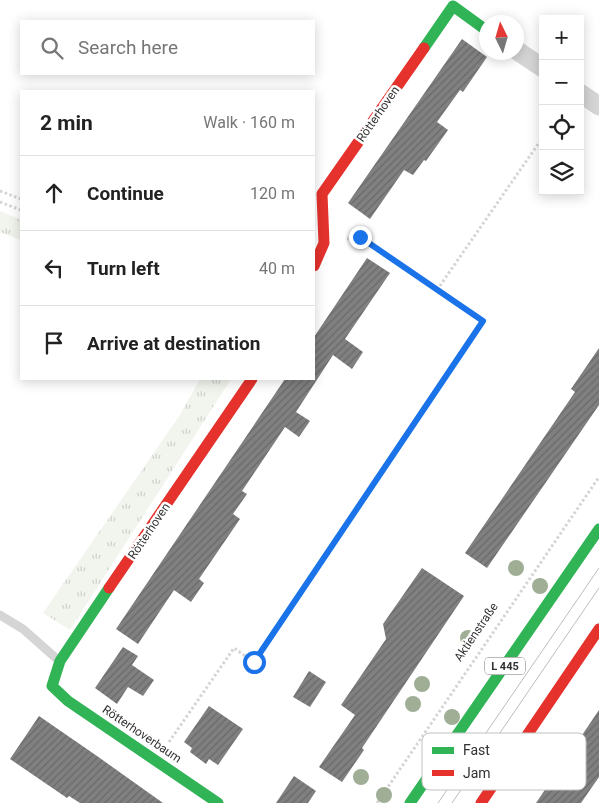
<!DOCTYPE html>
<meta charset="utf-8">
<style>
:root{--surface:#fff;--page:#f2f2f2;--text:#222;--muted:#767676;--line:#e0e0e0}
body{margin:0;font-family:Roboto,sans-serif;background:var(--page);color:var(--text)}
.controls{position:absolute;right:15px;top:15px;display:grid;overflow:hidden;border-radius:0px;box-shadow:0 2px 12px #0003}
.controls button{width:45px;height:45px;display:grid;place-items:center;padding:0;border:0;border-bottom:1px solid var(--line);background:var(--surface);color:var(--text);font:25px sans-serif}
.compass{position:absolute;left:479px;top:15px;width:45px;height:45px;border-radius:50%;background:var(--surface);box-shadow:0 2px 12px #0003;rotate:355deg}
.stop{position:absolute;width:15px;height:15px;margin:-11px;border:4px solid #1a73e8;border-radius:50%;background:#fff}
.stop.end{background:#1a73e8;border-color:#fff;box-shadow:0 1px 5px #0008}
.list{margin:0;padding:0;list-style:none}
h2{display:flex;justify-content:space-between;align-items:center;height:65px;margin:0;padding:0 20px;font-size:21px}
h2 small{font-size:16px;font-weight:400;color:var(--muted)}
.list li{display:grid;grid-template-columns:32px 1fr auto;gap:15px;align-items:center;box-sizing:border-box;height:75px;padding:0 20px;border-top:1px solid var(--line)}
.list b{display:block;font-size:19px;white-space:nowrap}
.list em{font-size:16px;font-style:normal;color:var(--muted)}
.icon{flex:none;width:28px;height:28px;fill:none;stroke:currentColor;stroke-width:2;stroke-linecap:round;stroke-linejoin:round}
.map{position:relative;flex:none;width:599px;height:803px;overflow:hidden}
.search{position:absolute;background:var(--surface);box-shadow:0 2px 12px #0003;left:20px;top:20px;width:295px;height:55px;display:flex;align-items:center;gap:12px;box-sizing:border-box;padding:0 18px;border-radius:0px;color:var(--muted);font-size:19px}
.panel{position:absolute;background:var(--surface);box-shadow:0 2px 12px #0003;left:20px;top:90px;width:295px;height:290px;border-radius:0px}
.map>svg:first-child{display:block}
.grass{fill:url(#grass-tufts)}
.building{fill:url(#building-hatch)}
.lines{fill:none;stroke-linecap:round;stroke-linejoin:round}
.path{stroke:#d5d5d5;stroke-width:3;stroke-dasharray:2.5 2.5;stroke-linecap:butt}
.lane{stroke:#d5d5d5;stroke-width:9}
.street{stroke:#d5d5d5;stroke-width:19}
.fast{stroke:#30b455;stroke-width:11}
.jam{stroke:#e5322d;stroke-width:11}
.tram{stroke:#bdbdbd;stroke-width:1}
.tree{fill:#a0ae95}
.route{stroke:#1a73e8;stroke-width:6}
.labels{text-anchor:middle;dominant-baseline:central;stroke-width:5;stroke-linejoin:round;paint-order:stroke}
.shield{fill:#fff;stroke:#6f6f6f;stroke-width:1}
.shield-label{font-size:11px;font-weight:bold;fill:#313131}
.street-label{font-size:12px;fill:#313131;stroke:#fff}
.key{fill:#fff;stroke:#c1c1c1;stroke-width:1}
.key-label{font-size:14px;fill:#313131}
</style>
<div class="map">
<svg width="599" height="803" viewBox="0 0 599 803">
<defs>
<pattern id="grass-tufts" width="24" height="20" patternUnits="userSpaceOnUse" patternTransform="scale(1.25)"><rect width="24" height="20" fill="#f1f5ed"/><path d="M3 7l-1-3M5 7V3M7 7l1-3M15 17l-1-3M17 17v-4M19 17l1-3" fill="none" stroke="#cfd2cc"/></pattern>
<pattern id="building-hatch" width="6" height="6" patternUnits="userSpaceOnUse" patternTransform="scale(1.25)"><rect width="6" height="6" fill="#808080"/><path d="M-1 1l2-2M0 6l6-6M5 7l2-2" fill="none" stroke="#696969"/></pattern>
</defs>
<rect width="100%" height="100%" fill="#fff"/>
<g class="grass">
<polygon points="0,211 21,220 21,240 0,232"/>
<polygon points="200,379 231,379 70,630 43,613 180,415"/>
</g>
<g class="building">
<polygon points="462,39 487,57 463,92 460,90 437,122 448,130 426,161 424,160 413,175 404,170 370,219 348,203"/>
<polygon points="367,258 390,273 345,339 363,352 352,369 333,355 296,412 310,421 299,437 285,427 242,491 247,494 233,514 240,519 199,579 204,583 191,602 174,590 138,644 116,629 285,379 314,379 314,337"/>
<polygon points="599,348 599,405 487,568 465,553 575,392 571,389"/>
<polygon points="422,568 464,596 362,748 364,750 342,782 319,767 355,715 341,705 386,639 383,624"/>
<polygon points="123,647 138,656 132,665 154,680 143,696 128,687 117,704 95,688"/>
<polygon points="309,671 326,682 310,707 293,697"/>
<polygon points="209,706 243,729 218,765 209,759 206,764 190,752 192,748 184,742"/>
<polygon points="599,710 599,777 581,803 536,803"/>
<polygon points="39,716 97,756 163,803 80,803 69,796 67,798 10,759"/>
<polygon points="294,776 316,791 308,803 276,803"/>
</g>
<g class="lines">
<g class="path">
<polyline points="0,191 21,199"/>
<polyline points="0,202 21,210"/>
<polyline points="437,290 543,137"/>
<polyline points="169,742 234,648 254,662 483,321 360,237 347,239"/>
<polyline points="377,803 599,477"/>
</g>
<polyline class="lane" points="0,615 23,629 58,660"/>
<g class="street">
<polyline points="516,50 543,68"/>
<polyline points="580,93 599,106"/>
</g>
<g class="fast">
<polyline points="424,48 453,6 486,30"/>
<polyline points="109,588 60,661 52,686 68,701 218,803"/>
<polyline points="410,803 599,529"/>
</g>
<g class="jam">
<polyline points="314,266 324,243 322,194 424,48"/>
<polyline points="109,588 252,379"/>
<polyline points="481,803 599,629"/>
</g>
<g class="tram">
<polyline points="438,803 599,568"/>
<polyline points="452,803 599,588"/>
</g>
</g>
<g class="tree">
<circle cx="516" cy="568" r="8"/>
<circle cx="540" cy="586" r="8"/>
<circle cx="468" cy="638" r="8"/>
<circle cx="422" cy="684" r="8"/>
<circle cx="413" cy="704" r="8"/>
<circle cx="452" cy="717" r="8"/>
<circle cx="361" cy="777" r="8"/>
<circle cx="384" cy="795" r="8"/>
</g>
<g class="lines">
<polyline class="route" points="254,662 483,321 360,237"/>
</g>
<g class="labels">
<rect class="shield" x="485" y="657.5" width="40" height="17" rx="4"/>
<g class="shield-label">
<text x="505" y="666">L 445</text>
</g>
<g class="street-label">
<text transform="translate(378 114) rotate(-55)">Rötterhoven</text>
<text transform="translate(149 531) rotate(-56)">Rötterhoven</text>
<text transform="translate(476 632) rotate(-56)">Aktienstraße</text>
<text transform="translate(142 734) rotate(34)">Rötterhoverbaum</text>
</g>
</g>
<rect x="422" y="733" width="164" height="57" rx="8" class="key"/>
<rect x="432" y="747" width="22" height="7" fill="#30b455"/>
<rect x="432" y="770" width="22" height="6" fill="#e5322d"/>
<g class="key-label">
<text x="463" y="755">Fast</text>
<text x="463" y="778">Jam</text>
</g>
</svg>
<div class="controls">
<button>+</button>
<button>−</button>
<button><svg class="icon" aria-label="locate" viewBox="0 0 24 24"><circle cx="12" cy="12" r="6"/><path d="M12 2v4M12 18v4M2 12h4M18 12h4"/></svg></button>
<button><svg class="icon" aria-label="layers" viewBox="0 0 24 24"><path d="M12 4l9 5-9 5-9-5zM3 14l9 5 9-5"/></svg></button>
</div>
<svg class="compass" viewBox="-18 -18 36 36"><path d="M0-13l5 13h-10z" fill="#e53935"/><path d="M0 13l5-13h-10z" fill="#767676"/></svg>
<div class="stop" style="left:254px;top:662px"></div>
<div class="stop end" style="left:360px;top:237px"></div>
<div class="search"><svg class="icon" aria-label="search" viewBox="0 0 24 24"><circle cx="10" cy="10" r="6"/><path d="M15 15l6 6"/></svg>Search here</div>
<section class="panel">
<h2>2 min<small>Walk · 160 m</small></h2>
<ul class="list">
<li><svg class="icon" aria-label="ahead" viewBox="0 0 24 24"><path d="M12 20V5M6 11l6-6 6 6"/></svg><div><b>Continue</b></div><em>120 m</em></li>
<li><svg class="icon" aria-label="left" viewBox="0 0 24 24"><path d="M17 20v-9H6M10 6l-5 5 5 5"/></svg><div><b>Turn left</b></div><em>40 m</em></li>
<li><svg class="icon" aria-label="arrive" viewBox="0 0 24 24"><path d="M6 21V4h12l-3 4 3 4H6"/></svg><div><b>Arrive at destination</b></div></li>
</ul>
</section>
</div>
